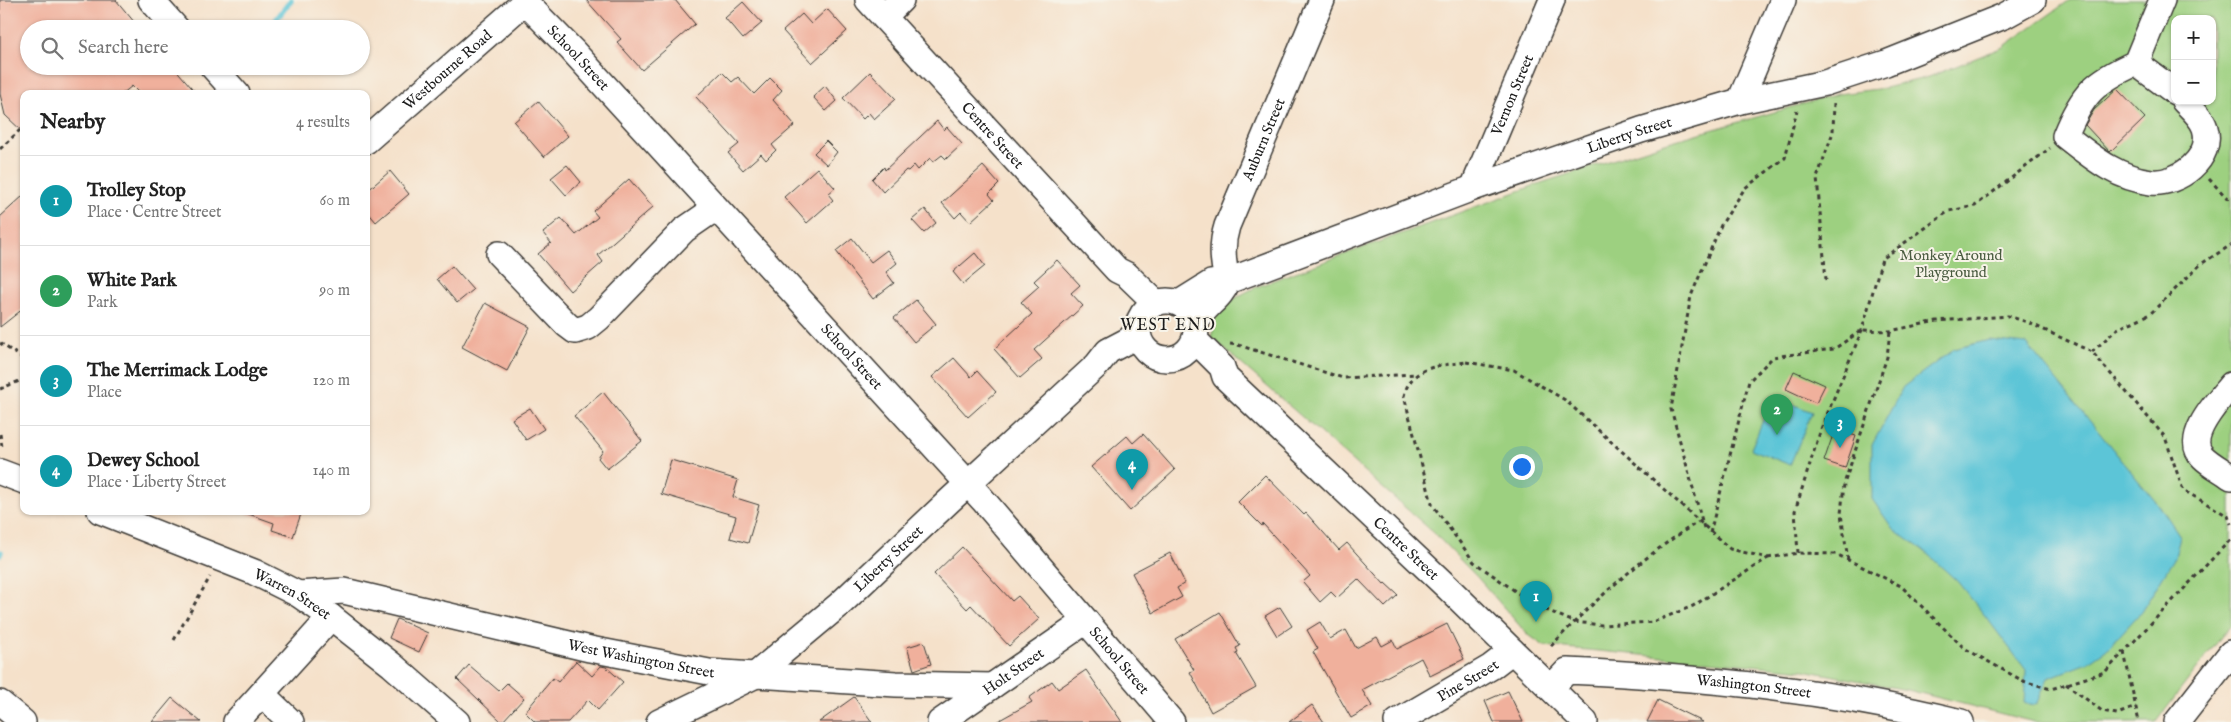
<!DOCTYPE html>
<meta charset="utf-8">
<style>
:root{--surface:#fff;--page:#f6f6f6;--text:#222;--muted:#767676;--line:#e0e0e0;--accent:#db2777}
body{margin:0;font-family:"IM FELL English",serif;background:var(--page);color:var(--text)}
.controls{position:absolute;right:15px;top:15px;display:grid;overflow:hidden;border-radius:10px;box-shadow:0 1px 4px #0004}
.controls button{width:45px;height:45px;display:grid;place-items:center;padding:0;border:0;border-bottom:1px solid var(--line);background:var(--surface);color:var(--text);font:25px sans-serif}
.you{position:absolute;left:1521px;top:466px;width:18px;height:18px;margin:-12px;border:4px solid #fff;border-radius:50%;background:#1a73e8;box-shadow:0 0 0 8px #1a73e833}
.badge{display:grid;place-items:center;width:32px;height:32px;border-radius:50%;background:var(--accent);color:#fff;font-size:16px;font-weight:700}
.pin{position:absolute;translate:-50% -41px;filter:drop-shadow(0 1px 2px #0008)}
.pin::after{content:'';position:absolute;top:26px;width:18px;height:15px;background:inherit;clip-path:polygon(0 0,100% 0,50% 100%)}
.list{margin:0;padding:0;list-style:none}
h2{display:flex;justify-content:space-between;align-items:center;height:65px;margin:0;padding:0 20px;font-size:21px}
h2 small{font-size:16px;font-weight:400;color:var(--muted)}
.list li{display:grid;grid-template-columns:32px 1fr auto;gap:15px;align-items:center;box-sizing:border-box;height:90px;padding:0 20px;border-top:1px solid var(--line)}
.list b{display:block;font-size:19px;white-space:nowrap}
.list p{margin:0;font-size:16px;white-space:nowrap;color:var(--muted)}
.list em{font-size:16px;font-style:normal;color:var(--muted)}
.icon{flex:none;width:28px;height:28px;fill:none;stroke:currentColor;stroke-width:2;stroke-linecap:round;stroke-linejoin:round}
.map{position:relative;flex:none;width:2231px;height:722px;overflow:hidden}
.search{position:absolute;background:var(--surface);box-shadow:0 1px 4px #0004;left:20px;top:20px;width:350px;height:55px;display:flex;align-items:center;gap:12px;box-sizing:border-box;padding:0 18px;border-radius:28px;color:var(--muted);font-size:19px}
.panel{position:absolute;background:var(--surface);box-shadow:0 1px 4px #0004;left:20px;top:90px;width:350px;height:425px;border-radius:10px}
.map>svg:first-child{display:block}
.green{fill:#9dd080;stroke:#5c764e;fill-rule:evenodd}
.water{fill:#5cc5d7;stroke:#3c707a}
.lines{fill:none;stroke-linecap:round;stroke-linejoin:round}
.stream{stroke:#5cc5d7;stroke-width:5.5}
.building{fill:#f0b09c}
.minor-casing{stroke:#3d3a36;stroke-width:28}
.path{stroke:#3d3a36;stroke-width:3;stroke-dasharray:4 4;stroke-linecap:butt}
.minor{stroke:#fff;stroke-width:25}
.labels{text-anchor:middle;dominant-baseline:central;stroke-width:4;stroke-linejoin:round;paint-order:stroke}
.street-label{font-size:15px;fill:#1c1c1c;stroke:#f7f3e8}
.park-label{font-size:15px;fill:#495b3f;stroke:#f7f3e8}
.neighbourhood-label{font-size:16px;letter-spacing:1px;fill:#1c1c1c;stroke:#f7f3e8}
</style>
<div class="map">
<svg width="2231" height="722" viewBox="0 0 2231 722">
<rect width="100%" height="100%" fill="#f7f3e8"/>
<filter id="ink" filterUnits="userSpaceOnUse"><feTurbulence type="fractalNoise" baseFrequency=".02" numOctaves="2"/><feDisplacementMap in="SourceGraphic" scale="10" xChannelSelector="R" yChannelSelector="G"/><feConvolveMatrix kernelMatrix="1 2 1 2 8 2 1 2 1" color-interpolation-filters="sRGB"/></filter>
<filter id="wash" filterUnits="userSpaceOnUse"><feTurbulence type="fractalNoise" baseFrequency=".0096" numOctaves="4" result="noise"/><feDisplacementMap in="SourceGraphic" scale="20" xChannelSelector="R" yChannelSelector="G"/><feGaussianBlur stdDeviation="1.12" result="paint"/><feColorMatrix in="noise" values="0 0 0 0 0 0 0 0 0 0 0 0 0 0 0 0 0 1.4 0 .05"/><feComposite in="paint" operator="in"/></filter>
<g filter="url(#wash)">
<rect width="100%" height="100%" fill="#f5e1ca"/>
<path class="green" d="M2070 0H2231V624L2156 722H2034L1912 691 1804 670 1544 646 1526 633 1478 578 1433 532 1212 338C1213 332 1213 323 1215 318 1227 297 1261 285 1282 277L1541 183 1665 143 1838 94 1885 88 1929 77 2003 47ZM2175 19H2212V101H2175Z"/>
<g class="water">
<polygon points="1989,340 2027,344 2164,512 2180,536 2175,557 2141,612 2121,634 2106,650 2087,663 2048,678 2036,705 2024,703 2026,670 1986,617 1957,581 1923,550 1893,529 1872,499 1872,445 1903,387 1954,349"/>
<polygon points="1773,396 1812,412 1790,465 1751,449"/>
</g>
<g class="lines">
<g class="stream">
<polyline points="269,29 291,0"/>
<polyline points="0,555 1,552"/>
</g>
</g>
<g id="blocks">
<g class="building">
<polygon points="0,0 116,0 140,29 29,29 29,66 173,66 197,94 140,94 132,86 122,94 24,94 24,133 5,115 0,94"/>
<polygon points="586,0 675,0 695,24 642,70 617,42 621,39"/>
<polygon points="743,2 762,23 743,39 725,18"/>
<polygon points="827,9 847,31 812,63 783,31 802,14 811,24"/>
<polygon points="722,72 732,82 738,77 754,94 770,78 782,90 773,100 795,125 772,145 776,150 766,160 761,154 743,170 728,153 739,144 696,97"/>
<polygon points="870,72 896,99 874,119 869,113 863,119 843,98"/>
<polygon points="825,86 837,101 826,111 813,97"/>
<polygon points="2117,89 2145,118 2110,152 2085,125 2094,110"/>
<polygon points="538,101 568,136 544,157 514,122"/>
<polygon points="937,121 944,130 947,127 962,144 946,159 942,155 933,162 930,158 918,170 914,165 908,171 906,170 883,192 872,179 884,167 885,170"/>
<polygon points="826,141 837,152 827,165 814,153"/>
<polygon points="567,165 581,182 566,195 551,178"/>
<polygon points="983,166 999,184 989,194 994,200 970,222 961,212 955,218 942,203"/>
<polygon points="817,168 835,188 828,194 833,200 807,223 784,197"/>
<polygon points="390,171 409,194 376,222 366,210 366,192"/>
<polygon points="629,179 653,207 598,255 603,262 570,291 538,254 551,243 543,233 561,218 576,235 598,217 593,211"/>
<polygon points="24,195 24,308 0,327 0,217"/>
<polygon points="925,209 936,223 924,233 912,220"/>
<polygon points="852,238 871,262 887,250 897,263 886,272 894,283 873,299 836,251"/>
<polygon points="975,253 985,266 963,284 953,272"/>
<polygon points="1057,260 1080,285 1071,293 1083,306 1034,350 1042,359 1020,378 994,349 1032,314 1021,302 1039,286 1034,281"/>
<polygon points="452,266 473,290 457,303 437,279"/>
<polygon points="916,300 936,324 914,342 894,318"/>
<polygon points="485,303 530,327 507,371 462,347"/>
<polygon points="954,358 971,377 977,371 996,392 968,417 932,377"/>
<polygon points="1794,371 1825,385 1816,403 1786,389"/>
<polygon points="603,392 642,441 607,469 598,458 603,451 574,416"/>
<polygon points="530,408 544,429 526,440 512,419"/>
<polygon points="1835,429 1856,436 1845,468 1824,461"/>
<polygon points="1143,434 1175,470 1130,511 1091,467 1127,436 1133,443"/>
<polygon points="671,460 738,480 733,497 759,505 748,543 730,538 736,516 661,494"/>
<polygon points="1265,475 1304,515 1306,513 1339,550 1347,543 1384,584 1385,583 1398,595 1385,607 1358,579 1337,598 1331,592 1320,602 1303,582 1310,576 1263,524 1262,526 1238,502"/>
<polygon points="247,511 302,511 293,537 272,530 274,523 246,513"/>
<polygon points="962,547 1012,601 1018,596 1039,619 1009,646 971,605 967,609 934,574"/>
<polygon points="1170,553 1185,583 1177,588 1182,597 1153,613 1132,573"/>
<polygon points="1280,607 1292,626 1277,636 1265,616"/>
<polygon points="1220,612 1240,646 1236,648 1238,652 1236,653 1256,687 1211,712 1190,672 1194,670 1175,639"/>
<polygon points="397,619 428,633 419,652 389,638"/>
<polygon points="1320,622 1330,639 1346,630 1356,648 1377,637 1382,646 1393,640 1397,649 1447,624 1464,659 1430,676 1421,658 1362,690 1372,706 1351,718 1313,652 1318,649 1307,630"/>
<polygon points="924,642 931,664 914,670 907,647"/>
<polygon points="576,661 592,676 601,666 606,667 623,682 598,710 588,700 568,722 535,722 525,712 553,678 558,682"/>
<polygon points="469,665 499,691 507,683 524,698 502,722 457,679"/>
<polygon points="1086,670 1122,722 996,722 1032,702 1029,698 1052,681 1058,689"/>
<polygon points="1508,691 1523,722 1494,722 1485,701"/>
<polygon points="854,697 872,722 819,722"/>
<polygon points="172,698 201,722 152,722"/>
<polygon points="1658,700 1703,722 1647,722"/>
<polygon points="1312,705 1324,722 1289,722"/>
</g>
</g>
</g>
<g filter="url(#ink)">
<use href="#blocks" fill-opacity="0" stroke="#3d3a36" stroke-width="1"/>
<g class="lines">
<defs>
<g id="minor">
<polyline points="151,0 177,29"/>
<path id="s1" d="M523 0 572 50 983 500 1172 722"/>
<path id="s2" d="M868 0 1117 270 1127 275 1156 303"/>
<path d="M2162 0 2136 63C2095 81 2082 94 2065 136 2092 157 2116 178 2151 182 2178 185 2214 158 2205 128 2202 118 2192 109 2184 101"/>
<polyline points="884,17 901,0"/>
<polyline points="2136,63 2175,92"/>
<polyline points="212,66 237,94"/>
<polyline points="1740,101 1783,0"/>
<path id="s3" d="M366 141 527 0"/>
<path id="s4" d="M1473 188 1552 0"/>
<polyline points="499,254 567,325 575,331 588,327 599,318 684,230 716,208"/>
<path id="s5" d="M1228 281C1222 262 1221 245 1227 226L1322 0"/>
<circle cx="1167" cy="330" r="29"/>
<path id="s6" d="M1179 303 1211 283 1228 281 1473 188 1641 130 1740 101 1825 83 1886 63 2004 16 2033 0"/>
<path d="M1196 322C1205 305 1220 300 1228 281"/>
<path id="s7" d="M1195 340 1222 367 1225 377 1447 587 1585 722"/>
<path d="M2231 385C2219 400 2182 438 2203 457 2211 465 2222 470 2231 477"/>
<polyline points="0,472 24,481"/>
<path id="s8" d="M100 511 254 572 298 594 331 617 392 665 457 722"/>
<path id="s9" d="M298 594 344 591 590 649 709 672 896 684 992 686"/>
<path id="s10" d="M1551 688 1567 671C1700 677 1832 690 1961 722"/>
<polyline points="262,694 291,722"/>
<polyline points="0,703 23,722"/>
<polyline points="236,722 331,617"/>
<path id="s11" d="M659 722 754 676 839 605 949 501 1097 365 1108 351 1129 340 1138 330"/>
<path id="s12" d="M940 722 1086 621"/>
<path id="s13" d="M1397 722 1491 667 1512 651"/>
<polyline points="2177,722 2231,653"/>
</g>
</defs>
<use href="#minor" class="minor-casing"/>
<g class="path">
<polyline points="0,149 20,130"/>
<polyline points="2209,179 2231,202"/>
<polyline points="1826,280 1817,178 1833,132 1834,102"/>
<polyline points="0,343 24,359"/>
<polyline points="1230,344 1238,345 1343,378 1416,374"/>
<polyline points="2092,352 2117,329 2150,314 2201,264 2231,245"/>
<path d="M1466 362 1514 370 1565 400 1730 549 1768 558 1693 606 1653 622 1602 625 1574 622 1535 605 1474 562 1432 504 1404 396C1411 365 1440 366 1466 362Z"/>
<polyline points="0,389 24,379"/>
<polyline points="0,434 2,447"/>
<polyline points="1704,528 1671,409 1691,296 1721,225 1745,188 1785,158 1797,110"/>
<polyline points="1710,533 1749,381 1773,357 1834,349 1862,330 1890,331 1937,321 2008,316 2027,322 2092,352 2165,437 2183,490 2228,516 2231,524"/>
<polyline points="1798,553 1795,511 1821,429 1862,330 1882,259 1949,211 1975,206 2050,148"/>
<polyline points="1768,558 1798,553 1836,554 1901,586 1964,648 2023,681 2051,689 2105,672 2231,539"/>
<polyline points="1848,560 1841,514 1844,484 1887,357 1890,331"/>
<polyline points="174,640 210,577"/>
<path d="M1551 646C1595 600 1643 556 1698 522"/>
<polyline points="2124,652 2139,722"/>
<polyline points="2066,684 2102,711 2117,714 2136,707"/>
</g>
<use href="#minor" class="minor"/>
</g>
</g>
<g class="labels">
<g class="street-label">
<text stroke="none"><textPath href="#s1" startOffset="80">School Street</textPath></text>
<text stroke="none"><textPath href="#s3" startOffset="108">Westbourne Road</textPath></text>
<text stroke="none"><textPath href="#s4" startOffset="101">Vernon Street</textPath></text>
<text stroke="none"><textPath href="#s2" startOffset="184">Centre Street</textPath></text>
<text stroke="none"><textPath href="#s6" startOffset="482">Liberty Street</textPath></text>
<text stroke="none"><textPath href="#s5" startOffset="150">Auburn Street</textPath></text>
<text stroke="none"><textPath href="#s1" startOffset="485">School Street</textPath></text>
<text stroke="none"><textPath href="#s7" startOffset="298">Centre Street</textPath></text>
<text stroke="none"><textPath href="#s11" startOffset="284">Liberty Street</textPath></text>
<text stroke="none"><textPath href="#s8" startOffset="210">Warren Street</textPath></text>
<text stroke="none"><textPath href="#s9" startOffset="351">West Washington Street</textPath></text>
<text stroke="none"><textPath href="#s1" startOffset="890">School Street</textPath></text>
<text stroke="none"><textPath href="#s12" startOffset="89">Holt Street</textPath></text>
<text stroke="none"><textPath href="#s13" startOffset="82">Pine Street</textPath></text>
<text stroke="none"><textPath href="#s10" startOffset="211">Washington Street</textPath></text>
</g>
<g class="park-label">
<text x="1951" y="255">Monkey Around<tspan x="1951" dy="17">Playground</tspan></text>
</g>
<g class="neighbourhood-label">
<text x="1168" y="326">WEST END</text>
</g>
</g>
</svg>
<div class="controls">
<button>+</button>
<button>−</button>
</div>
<div class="you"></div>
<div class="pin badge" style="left:1536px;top:622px;background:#0f9aa8">1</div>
<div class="pin badge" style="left:1777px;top:435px;background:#2e9e5b">2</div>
<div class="pin badge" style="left:1840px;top:448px;background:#0f9aa8">3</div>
<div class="pin badge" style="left:1132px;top:490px;background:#0f9aa8">4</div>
<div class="search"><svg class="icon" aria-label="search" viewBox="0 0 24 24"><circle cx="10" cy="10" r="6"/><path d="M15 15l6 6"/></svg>Search here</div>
<section class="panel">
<h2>Nearby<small>4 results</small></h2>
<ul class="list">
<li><span class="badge" style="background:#0f9aa8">1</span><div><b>Trolley Stop</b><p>Place · Centre Street</p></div><em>60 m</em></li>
<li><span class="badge" style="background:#2e9e5b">2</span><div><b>White Park</b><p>Park</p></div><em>90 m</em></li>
<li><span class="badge" style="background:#0f9aa8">3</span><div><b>The Merrimack Lodge</b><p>Place</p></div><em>120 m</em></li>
<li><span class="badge" style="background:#0f9aa8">4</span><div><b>Dewey School</b><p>Place · Liberty Street</p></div><em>140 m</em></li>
</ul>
</section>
</div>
